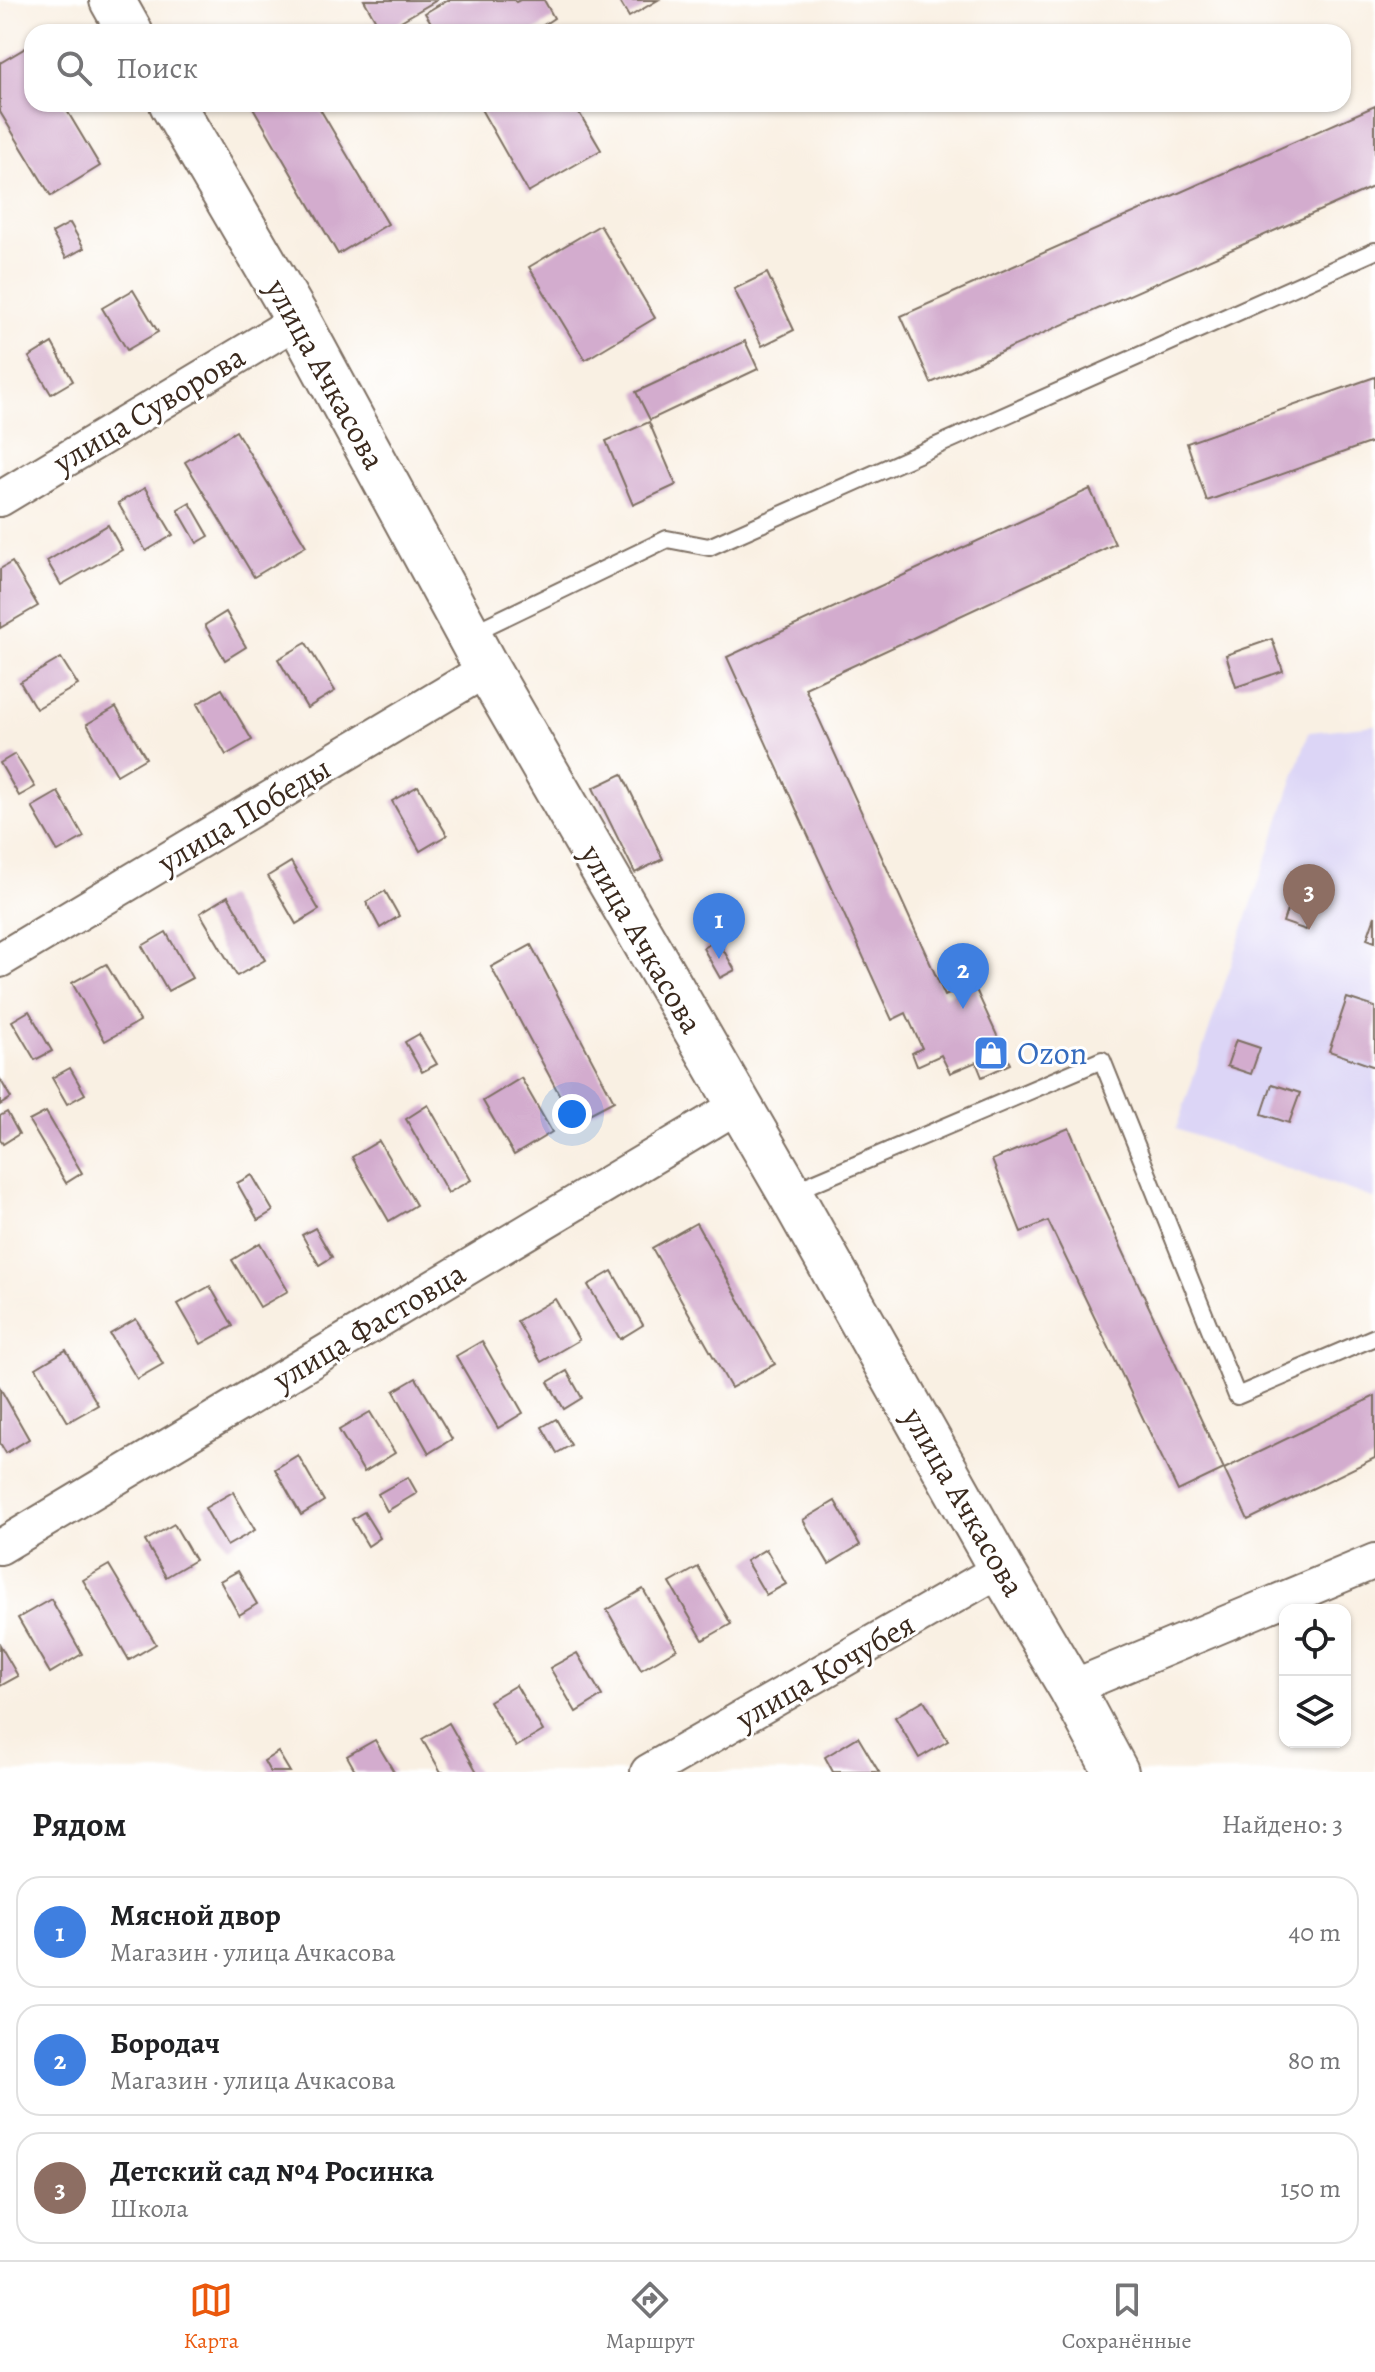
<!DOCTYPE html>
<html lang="ru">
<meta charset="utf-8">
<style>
:root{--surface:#fff;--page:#f2f2f2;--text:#202124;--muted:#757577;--line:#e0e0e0;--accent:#ea580c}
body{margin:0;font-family:Alegreya,serif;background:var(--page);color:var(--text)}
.controls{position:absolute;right:24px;bottom:24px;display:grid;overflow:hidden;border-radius:16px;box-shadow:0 2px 6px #0004}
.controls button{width:72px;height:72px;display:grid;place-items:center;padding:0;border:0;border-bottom:2px solid var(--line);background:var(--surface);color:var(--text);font:40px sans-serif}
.you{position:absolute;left:572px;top:1114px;width:28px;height:28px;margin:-20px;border:6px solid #fff;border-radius:50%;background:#1a73e8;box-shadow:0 0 0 12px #1a73e833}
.badge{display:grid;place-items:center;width:52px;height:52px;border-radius:50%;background:var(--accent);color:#fff;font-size:26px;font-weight:700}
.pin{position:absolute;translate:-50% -66px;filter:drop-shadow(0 2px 4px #0008)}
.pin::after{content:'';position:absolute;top:42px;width:28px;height:24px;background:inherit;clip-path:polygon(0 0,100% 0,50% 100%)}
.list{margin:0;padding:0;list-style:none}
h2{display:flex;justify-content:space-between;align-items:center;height:104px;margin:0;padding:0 32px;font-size:34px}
h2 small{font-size:26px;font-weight:400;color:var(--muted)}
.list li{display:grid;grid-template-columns:52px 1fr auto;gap:24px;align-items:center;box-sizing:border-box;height:112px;margin:0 16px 16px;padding:0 16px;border:2px solid var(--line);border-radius:24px}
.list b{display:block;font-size:30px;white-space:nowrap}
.list p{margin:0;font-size:26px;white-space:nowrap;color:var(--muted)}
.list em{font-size:26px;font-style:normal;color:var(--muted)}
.icon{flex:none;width:44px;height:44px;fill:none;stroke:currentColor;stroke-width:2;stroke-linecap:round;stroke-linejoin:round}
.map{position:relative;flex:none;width:1375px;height:1772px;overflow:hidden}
.search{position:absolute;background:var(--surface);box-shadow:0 2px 6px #0004;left:24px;right:24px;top:24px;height:88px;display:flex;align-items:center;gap:20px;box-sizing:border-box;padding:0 28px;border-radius:24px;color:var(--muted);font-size:30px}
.sheet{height:488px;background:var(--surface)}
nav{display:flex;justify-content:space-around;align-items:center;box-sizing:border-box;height:112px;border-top:2px solid var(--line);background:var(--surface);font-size:22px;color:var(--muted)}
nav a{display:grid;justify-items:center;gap:4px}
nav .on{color:var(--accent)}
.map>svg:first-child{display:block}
.built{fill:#dcd5f6}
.building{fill:#d3acce}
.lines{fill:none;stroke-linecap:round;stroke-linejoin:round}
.lane-casing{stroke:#7e6f63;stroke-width:20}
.street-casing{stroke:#7e6f63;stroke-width:38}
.secondary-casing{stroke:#7e6f63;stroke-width:48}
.lane{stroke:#fff;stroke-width:16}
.street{stroke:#fff;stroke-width:34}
.secondary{stroke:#fff;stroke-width:44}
.labels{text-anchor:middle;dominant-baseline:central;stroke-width:6;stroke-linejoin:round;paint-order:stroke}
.street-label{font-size:32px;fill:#3b2a1e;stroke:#fff}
.shop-label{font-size:32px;fill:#366cbe;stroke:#fff;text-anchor:start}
</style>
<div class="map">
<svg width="1375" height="1772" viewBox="0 0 1375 1772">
<rect width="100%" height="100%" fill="#fff"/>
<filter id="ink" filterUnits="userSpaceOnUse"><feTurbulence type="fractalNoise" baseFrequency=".0125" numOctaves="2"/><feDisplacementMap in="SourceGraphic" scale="16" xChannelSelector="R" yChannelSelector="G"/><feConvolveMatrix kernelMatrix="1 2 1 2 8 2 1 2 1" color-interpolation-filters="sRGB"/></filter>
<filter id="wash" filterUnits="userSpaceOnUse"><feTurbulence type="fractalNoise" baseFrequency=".006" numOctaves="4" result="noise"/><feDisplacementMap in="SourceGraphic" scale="32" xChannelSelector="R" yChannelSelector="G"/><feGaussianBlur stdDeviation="1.8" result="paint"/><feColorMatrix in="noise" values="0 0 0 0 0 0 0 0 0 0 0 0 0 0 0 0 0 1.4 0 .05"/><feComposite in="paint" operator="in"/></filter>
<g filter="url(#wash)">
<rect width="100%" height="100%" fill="#f9f0e3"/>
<polygon class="built" points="1375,725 1375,1199 1176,1129 1309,732"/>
<g id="blocks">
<g class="building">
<polygon points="364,0 437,0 382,32"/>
<polygon points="447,0 514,0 516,2 520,0 544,0 554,18 533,32 437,32 425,13"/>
<polygon points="619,0 658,0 629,17"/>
<polygon points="29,46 32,52 32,104 63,104 100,166 51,196 0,112 0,63"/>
<polygon points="251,104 317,104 388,224 338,254"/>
<polygon points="478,104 574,104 601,150 528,192"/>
<polygon points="1375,106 1375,186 931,383 901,316"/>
<polygon points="70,223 84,248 66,258 52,233"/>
<polygon points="600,225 655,318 585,360 529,267"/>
<polygon points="767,273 794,330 762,346 734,289"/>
<polygon points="133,290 158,332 127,350 102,308"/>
<polygon points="745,341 758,369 650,420 636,392"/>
<polygon points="52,343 73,381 51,394 29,357"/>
<polygon points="1375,377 1375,441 1207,501 1187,443"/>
<polygon points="649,422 676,485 633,505 606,441"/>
<polygon points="236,431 306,546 254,577 185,462"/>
<polygon points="145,488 173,535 146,551 118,503"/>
<polygon points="1090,489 1115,544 805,688 945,996 973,983 1010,1064 982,1077 976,1062 950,1073 941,1055 917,1066 912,1053 922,1048 906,1013 892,1020 727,657"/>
<polygon points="190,503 209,536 197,543 178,510"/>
<polygon points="108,525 122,550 61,585 47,561"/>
<polygon points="12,562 38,606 0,628 0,569"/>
<polygon points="226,612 246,647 225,660 205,625"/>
<polygon points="1272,639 1283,671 1236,687 1226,655"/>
<polygon points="306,643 335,691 307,708 278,659"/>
<polygon points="61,658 78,685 36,709 20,682"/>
<polygon points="222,689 252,740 226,755 197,704"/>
<polygon points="116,707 146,758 117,775 87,724"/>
<polygon points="15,754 35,787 19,796 0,763"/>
<polygon points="622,774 663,859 635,873 593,788"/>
<polygon points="418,786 447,835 420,851 392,801"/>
<polygon points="58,792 84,837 58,852 32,807"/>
<polygon points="291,862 319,910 296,924 268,876"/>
<polygon points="1302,866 1325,874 1306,930 1283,922"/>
<polygon points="385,891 399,916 380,928 366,902"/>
<polygon points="228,896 265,960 237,976 200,913"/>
<polygon points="1375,916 1375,942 1367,939"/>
<polygon points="166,932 192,978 168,991 142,946"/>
<polygon points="717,939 735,970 720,978 703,948"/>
<polygon points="531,945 614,1101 574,1122 491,967"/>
<polygon points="106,964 140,1021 105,1041 72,983"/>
<polygon points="1347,998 1375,1007 1375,1067 1329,1051"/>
<polygon points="29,1011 52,1051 35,1060 12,1021"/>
<polygon points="419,1034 437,1064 422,1072 405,1042"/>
<polygon points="1236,1040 1260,1048 1251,1074 1227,1066"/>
<polygon points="70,1068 85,1094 67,1104 52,1078"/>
<polygon points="521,1078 552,1132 514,1155 483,1101"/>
<polygon points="0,1079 11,1098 0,1105"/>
<polygon points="1272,1084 1300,1093 1289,1123 1262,1114"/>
<polygon points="428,1105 471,1180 448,1193 406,1119"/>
<polygon points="7,1112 19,1134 3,1144 0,1139 0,1116"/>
<polygon points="46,1112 82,1173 66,1183 29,1121"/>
<polygon points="1069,1128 1099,1199 1224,1469 1178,1491 1048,1221 1021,1232 992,1160"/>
<polygon points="379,1141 416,1205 389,1221 352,1157"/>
<polygon points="252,1175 273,1211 258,1220 237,1183"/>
<polygon points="696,1223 775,1364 731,1388 652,1248"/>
<polygon points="315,1228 332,1257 319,1265 302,1235"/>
<polygon points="260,1243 288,1291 260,1307 232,1260"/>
<polygon points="612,1271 643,1325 620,1339 588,1285"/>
<polygon points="210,1286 233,1326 201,1344 178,1304"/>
<polygon points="555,1299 579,1340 541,1362 517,1321"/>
<polygon points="136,1319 163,1364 137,1379 110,1334"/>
<polygon points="482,1341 523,1413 498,1428 456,1356"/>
<polygon points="66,1350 98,1405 68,1422 36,1368"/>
<polygon points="567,1371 582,1398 564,1409 548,1382"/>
<polygon points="416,1378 452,1439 429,1453 394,1391"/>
<polygon points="0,1388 29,1439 6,1453 0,1443"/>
<polygon points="1375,1396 1375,1458 1248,1520 1224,1469"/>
<polygon points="370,1412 395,1453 364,1472 339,1430"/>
<polygon points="556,1419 571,1445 557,1453 542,1427"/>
<polygon points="298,1455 324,1501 301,1515 275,1469"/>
<polygon points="408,1477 417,1493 387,1511 378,1494"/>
<polygon points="233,1492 255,1530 227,1546 205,1508"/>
<polygon points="835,1501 860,1545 829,1564 803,1520"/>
<polygon points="364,1512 380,1538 368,1546 352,1519"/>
<polygon points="174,1524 195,1560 166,1577 145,1541"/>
<polygon points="766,1549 786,1584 766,1595 746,1561"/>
<polygon points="109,1565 156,1644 129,1660 83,1580"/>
<polygon points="698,1567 731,1624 703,1640 670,1583"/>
<polygon points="238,1571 257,1604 239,1615 220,1581"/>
<polygon points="643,1589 677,1649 641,1670 607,1610"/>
<polygon points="51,1599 82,1654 50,1673 18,1618"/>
<polygon points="0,1645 18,1676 0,1686"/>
<polygon points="577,1653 602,1696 576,1712 550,1668"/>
<polygon points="516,1685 543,1731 516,1747 489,1701"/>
<polygon points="924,1700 948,1741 919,1758 895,1717"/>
<polygon points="449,1723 477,1772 441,1772 422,1739"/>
<polygon points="858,1737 879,1772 833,1772 825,1757"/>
<polygon points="375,1740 394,1772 356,1772 347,1756"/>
<polygon points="278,1752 290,1772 270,1772 264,1761"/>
</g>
</g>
</g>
<g filter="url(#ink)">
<use href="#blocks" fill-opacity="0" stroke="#7e6f63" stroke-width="2"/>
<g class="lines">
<defs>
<g id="lane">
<polyline points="470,634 667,539 709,547 1375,251"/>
<polyline points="792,1192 1102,1060 1237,1396 1375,1337"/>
</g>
<g id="street">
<polyline points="0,499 298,320"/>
<polyline points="0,960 487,669"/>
<polyline points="0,1547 739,1105"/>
<polyline points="1071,1688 1375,1561"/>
<polyline points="648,1772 1001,1569"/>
</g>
<g id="secondary">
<polyline points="112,0 130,32"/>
<polyline points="172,104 298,320 487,669 790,1193 1001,1569 1071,1688 1116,1772"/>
</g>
</defs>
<use href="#lane" class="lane-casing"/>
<use href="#street" class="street-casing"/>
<use href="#secondary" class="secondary-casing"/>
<use href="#lane" class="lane"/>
<use href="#street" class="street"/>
<use href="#secondary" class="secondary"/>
</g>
</g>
<defs>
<symbol id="shop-square" viewBox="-11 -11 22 22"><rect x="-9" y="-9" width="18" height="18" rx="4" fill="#3f7fe0" stroke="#fff"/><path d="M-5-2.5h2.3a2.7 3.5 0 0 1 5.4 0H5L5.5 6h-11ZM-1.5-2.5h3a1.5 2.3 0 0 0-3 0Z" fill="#fff"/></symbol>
</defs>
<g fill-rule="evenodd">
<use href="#shop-square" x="971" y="1033" width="40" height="40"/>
</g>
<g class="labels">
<g class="street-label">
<text transform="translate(326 374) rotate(61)">улица Ачкасова</text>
<text transform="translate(149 409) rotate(-31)">улица Суворова</text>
<text transform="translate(244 815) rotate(-31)">улица Победы</text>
<text transform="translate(642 939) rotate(60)">улица Ачкасова</text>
<text transform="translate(369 1326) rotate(-31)">улица Фастовца</text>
<text transform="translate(964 1502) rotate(60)">улица Ачкасова</text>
<text transform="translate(825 1671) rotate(-30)">улица Кочубея</text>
</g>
<g class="shop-label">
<text x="1017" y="1053">Ozon</text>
</g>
</g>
</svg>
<div class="controls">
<button><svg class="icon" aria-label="locate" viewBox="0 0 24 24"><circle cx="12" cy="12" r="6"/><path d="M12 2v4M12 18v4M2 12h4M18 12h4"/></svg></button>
<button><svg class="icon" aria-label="layers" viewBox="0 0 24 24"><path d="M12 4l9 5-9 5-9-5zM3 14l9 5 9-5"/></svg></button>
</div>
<div class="you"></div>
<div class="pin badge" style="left:719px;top:959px;background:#3f7fe0">1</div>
<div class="pin badge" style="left:963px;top:1009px;background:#3f7fe0">2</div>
<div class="pin badge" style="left:1309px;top:930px;background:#8d6e63">3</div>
<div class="search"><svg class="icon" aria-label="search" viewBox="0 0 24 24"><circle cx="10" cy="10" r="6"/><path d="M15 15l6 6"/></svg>Поиск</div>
</div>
<section class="sheet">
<h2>Рядом<small>Найдено: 3</small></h2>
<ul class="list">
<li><span class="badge" style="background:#3f7fe0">1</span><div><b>Мясной двор</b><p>Магазин · улица Ачкасова</p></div><em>40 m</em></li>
<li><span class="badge" style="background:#3f7fe0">2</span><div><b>Бородач</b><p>Магазин · улица Ачкасова</p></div><em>80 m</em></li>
<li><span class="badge" style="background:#8d6e63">3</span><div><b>Детский сад №4 Росинка</b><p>Школа</p></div><em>150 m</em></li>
</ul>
</section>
<nav>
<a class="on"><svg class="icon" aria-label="map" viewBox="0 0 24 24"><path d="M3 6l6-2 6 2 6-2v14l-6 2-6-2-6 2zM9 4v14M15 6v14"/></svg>Карта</a>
<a><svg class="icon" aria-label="directions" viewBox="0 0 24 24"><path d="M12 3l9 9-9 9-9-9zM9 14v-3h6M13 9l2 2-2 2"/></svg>Маршрут</a>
<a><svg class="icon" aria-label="saved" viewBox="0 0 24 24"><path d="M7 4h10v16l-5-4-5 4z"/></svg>Сохранённые</a>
</nav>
